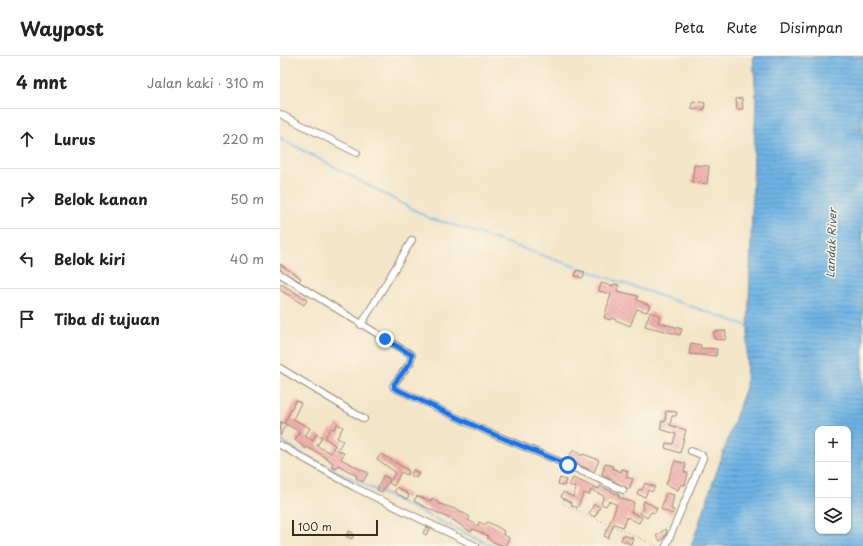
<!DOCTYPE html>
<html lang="id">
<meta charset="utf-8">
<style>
:root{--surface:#fff;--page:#f6f6f6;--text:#222;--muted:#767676;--line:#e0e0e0}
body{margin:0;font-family:"Playpen Sans",sans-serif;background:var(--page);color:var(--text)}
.controls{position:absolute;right:12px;bottom:12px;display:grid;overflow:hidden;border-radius:8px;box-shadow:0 1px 3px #0004}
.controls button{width:36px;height:36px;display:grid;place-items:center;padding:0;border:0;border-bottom:1px solid var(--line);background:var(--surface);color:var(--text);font:20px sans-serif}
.scale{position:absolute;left:12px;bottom:10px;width:86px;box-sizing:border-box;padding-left:4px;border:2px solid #3b2a1e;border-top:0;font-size:11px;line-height:14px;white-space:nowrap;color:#3b2a1e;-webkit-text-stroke:3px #fcf5e5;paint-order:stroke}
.stop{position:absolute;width:12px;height:12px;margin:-9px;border:3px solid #1a73e8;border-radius:50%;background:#fff}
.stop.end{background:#1a73e8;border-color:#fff;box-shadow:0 1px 4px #0008}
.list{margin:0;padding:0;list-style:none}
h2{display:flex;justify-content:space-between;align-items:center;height:52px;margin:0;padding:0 16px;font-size:17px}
h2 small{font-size:13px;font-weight:400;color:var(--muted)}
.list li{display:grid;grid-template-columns:26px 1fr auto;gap:12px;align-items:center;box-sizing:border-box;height:60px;padding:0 16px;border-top:1px solid var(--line)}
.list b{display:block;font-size:15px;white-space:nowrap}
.list em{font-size:13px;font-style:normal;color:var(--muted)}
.icon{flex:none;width:22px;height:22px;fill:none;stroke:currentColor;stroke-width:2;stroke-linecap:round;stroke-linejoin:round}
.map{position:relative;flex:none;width:583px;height:490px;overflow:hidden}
header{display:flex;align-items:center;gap:24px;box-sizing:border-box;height:56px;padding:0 20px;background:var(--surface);border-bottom:1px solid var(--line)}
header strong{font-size:19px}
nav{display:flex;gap:22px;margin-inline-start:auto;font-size:14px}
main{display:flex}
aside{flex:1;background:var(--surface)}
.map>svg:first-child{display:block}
.water{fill:url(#water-rules);stroke:#546f82;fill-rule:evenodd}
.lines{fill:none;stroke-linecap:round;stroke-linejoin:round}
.stream{stroke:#6eb4e5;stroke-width:1.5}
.building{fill:url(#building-back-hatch)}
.minor-casing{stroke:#978873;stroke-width:8}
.path{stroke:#978873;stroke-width:1;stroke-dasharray:1 3;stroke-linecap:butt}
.minor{stroke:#fff;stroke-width:6}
.route{stroke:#1a73e8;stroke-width:5}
.labels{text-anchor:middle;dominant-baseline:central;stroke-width:3;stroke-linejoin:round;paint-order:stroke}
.water-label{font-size:11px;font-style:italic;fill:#4d5a64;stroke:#fcf5e5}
</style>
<header>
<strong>Waypost</strong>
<nav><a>Peta</a><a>Rute</a><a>Disimpan</a></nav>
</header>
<main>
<aside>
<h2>4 mnt<small>Jalan kaki · 310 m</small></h2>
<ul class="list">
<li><svg class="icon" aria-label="ahead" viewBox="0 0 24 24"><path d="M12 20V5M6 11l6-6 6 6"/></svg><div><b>Lurus</b></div><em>220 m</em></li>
<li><svg class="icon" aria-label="right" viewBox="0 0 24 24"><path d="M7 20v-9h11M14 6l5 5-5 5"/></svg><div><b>Belok kanan</b></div><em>50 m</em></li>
<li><svg class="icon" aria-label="left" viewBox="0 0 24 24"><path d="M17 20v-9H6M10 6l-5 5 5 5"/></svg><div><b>Belok kiri</b></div><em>40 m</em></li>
<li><svg class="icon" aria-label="arrive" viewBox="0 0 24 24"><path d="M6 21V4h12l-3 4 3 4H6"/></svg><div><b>Tiba di tujuan</b></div></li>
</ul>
</aside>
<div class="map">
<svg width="583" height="490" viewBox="0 0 583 490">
<defs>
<pattern id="water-rules" width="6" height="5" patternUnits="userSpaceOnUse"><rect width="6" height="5" fill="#6eb4e5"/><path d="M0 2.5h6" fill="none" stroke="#5c93b9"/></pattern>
<pattern id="building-back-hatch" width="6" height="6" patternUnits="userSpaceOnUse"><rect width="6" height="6" fill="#f2afad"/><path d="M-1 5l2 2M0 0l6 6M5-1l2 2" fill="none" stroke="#c58f8c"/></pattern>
</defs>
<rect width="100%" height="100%" fill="#fcf5e5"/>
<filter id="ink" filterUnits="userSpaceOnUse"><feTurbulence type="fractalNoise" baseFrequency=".025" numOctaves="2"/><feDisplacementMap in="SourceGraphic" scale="8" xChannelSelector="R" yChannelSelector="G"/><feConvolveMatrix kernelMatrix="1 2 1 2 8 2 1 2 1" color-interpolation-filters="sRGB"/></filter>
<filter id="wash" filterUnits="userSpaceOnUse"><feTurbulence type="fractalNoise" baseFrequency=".012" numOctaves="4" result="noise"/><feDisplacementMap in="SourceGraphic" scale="16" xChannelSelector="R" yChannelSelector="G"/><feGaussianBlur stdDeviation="0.9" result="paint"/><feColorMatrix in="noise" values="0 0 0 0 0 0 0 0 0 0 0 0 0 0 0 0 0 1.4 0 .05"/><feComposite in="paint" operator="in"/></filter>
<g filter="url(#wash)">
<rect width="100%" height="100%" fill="#f3e5c8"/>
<path class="water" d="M473 0H583V490H411L466 331 476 41ZM538 373H568V475H538Z"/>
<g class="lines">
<g class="stream">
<polyline points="0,82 151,163 168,167 468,270"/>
<polyline points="0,384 31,403 212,490"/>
</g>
</g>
<g id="blocks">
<g class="building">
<polygon points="462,42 463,53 457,53 456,43"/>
<polygon points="413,45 425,47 424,54 411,52"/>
<polygon points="414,109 429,110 427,128 412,126"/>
<polygon points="0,208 21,222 19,225 0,214"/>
<polygon points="297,214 305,216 303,222 295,220"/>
<polygon points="0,227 27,244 24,249 0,234"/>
<polygon points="321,227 333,230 334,228 339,229 337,235 358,240 357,244 370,249 367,256 357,253 350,270 331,262 330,264 324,262 331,238 319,235"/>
<polygon points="370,256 380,260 378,266 402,273 400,279 365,270"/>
<polygon points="434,275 446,275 445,284 434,283"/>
<polygon points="411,287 421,289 420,292 437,293 436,300 409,298"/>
<polygon points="16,344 21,347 13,363 30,372 25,380 33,385 36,378 42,381 37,390 51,397 55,389 45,382 51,372 54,373 57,368 63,371 57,382 63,385 57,394 64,397 61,403 88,417 83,426 76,422 77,420 58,409 56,413 51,411 53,407 42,399 27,391 26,393 15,384 20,376 4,367"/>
<polygon points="386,355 397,356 396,360 392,360 390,369 406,374 400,397 385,392 386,387 393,388 396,378 380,373 382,365 385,366"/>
<polygon points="1,366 6,368 0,380 0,368"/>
<polygon points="294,394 302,400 303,398 319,404 314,416 286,403"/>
<polygon points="101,398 129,415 127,419 121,416 114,430 109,427 115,416 97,403"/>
<polygon points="395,405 406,408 404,416 408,417 405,429 401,428 398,434 386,428"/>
<polygon points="325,408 333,410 332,412 341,416 342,413 348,415 346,421 353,423 349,433 322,419"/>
<polygon points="133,414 139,417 136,422 130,419"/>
<polygon points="103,420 110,423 102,436 97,434"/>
<polygon points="280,422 286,424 284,430 278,428"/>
<polygon points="293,422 319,433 320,430 339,439 338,441 354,447 351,456 362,461 359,467 347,461 343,471 334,468 328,482 324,480 337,449 329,445 326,450 321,448 324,440 311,434 309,439 304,437 297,452 291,449 292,447 281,441 283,436 293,441 296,432 289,429"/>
<polygon points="365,427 375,431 372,436 368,434 365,441 357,438 359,433 362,434"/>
<polygon points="117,431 129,439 127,443 114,436"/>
<polygon points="386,437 394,439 391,453 394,454 392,458 381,453"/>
<polygon points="137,440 151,445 152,442 160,448 178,454 190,461 188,464 198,470 199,466 205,469 207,466 212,468 224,475 223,478 229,482 225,490 213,486 207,482 208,480 193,473 191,476 173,464 141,449 134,445"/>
<polygon points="364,445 377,452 375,457 371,456 367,462 360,457 364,451 362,451"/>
<polygon points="314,448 320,451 315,461 309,458"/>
<polygon points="146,471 150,473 146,479 143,477"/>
<polygon points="385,473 387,476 384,482 380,485 376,480"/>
<polygon points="69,475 74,478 72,483 66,480"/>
<polygon points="343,479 353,482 351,488 341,484"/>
</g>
</g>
</g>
<g filter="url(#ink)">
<use href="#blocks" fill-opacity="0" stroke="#978873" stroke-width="1"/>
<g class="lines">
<defs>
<g id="minor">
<polyline points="0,58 77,97"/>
<polyline points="0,218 132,299 130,307 114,328 113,330 114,332 208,376 288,409 343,434"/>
<polyline points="81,269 132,184"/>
<polyline points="0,312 84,363"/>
<polyline points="0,389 74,431 196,490"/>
<polyline points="386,490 423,402 422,399 411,395"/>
</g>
</defs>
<use href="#minor" class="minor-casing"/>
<path class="path" d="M284 443 282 447C313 463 346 475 377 490"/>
<use href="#minor" class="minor"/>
</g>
</g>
<g class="lines" filter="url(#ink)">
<polyline class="route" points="105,283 132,299 130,307 114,328 114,332 208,376 288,409"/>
</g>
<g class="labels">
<g class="water-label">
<text transform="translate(551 187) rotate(-88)">Landak River</text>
</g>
</g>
</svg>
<div class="controls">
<button>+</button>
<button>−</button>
<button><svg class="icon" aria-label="layers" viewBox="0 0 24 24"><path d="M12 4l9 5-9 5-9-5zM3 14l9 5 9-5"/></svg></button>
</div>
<div class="scale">100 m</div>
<div class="stop" style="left:288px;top:409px"></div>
<div class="stop end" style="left:105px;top:283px"></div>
</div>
</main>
